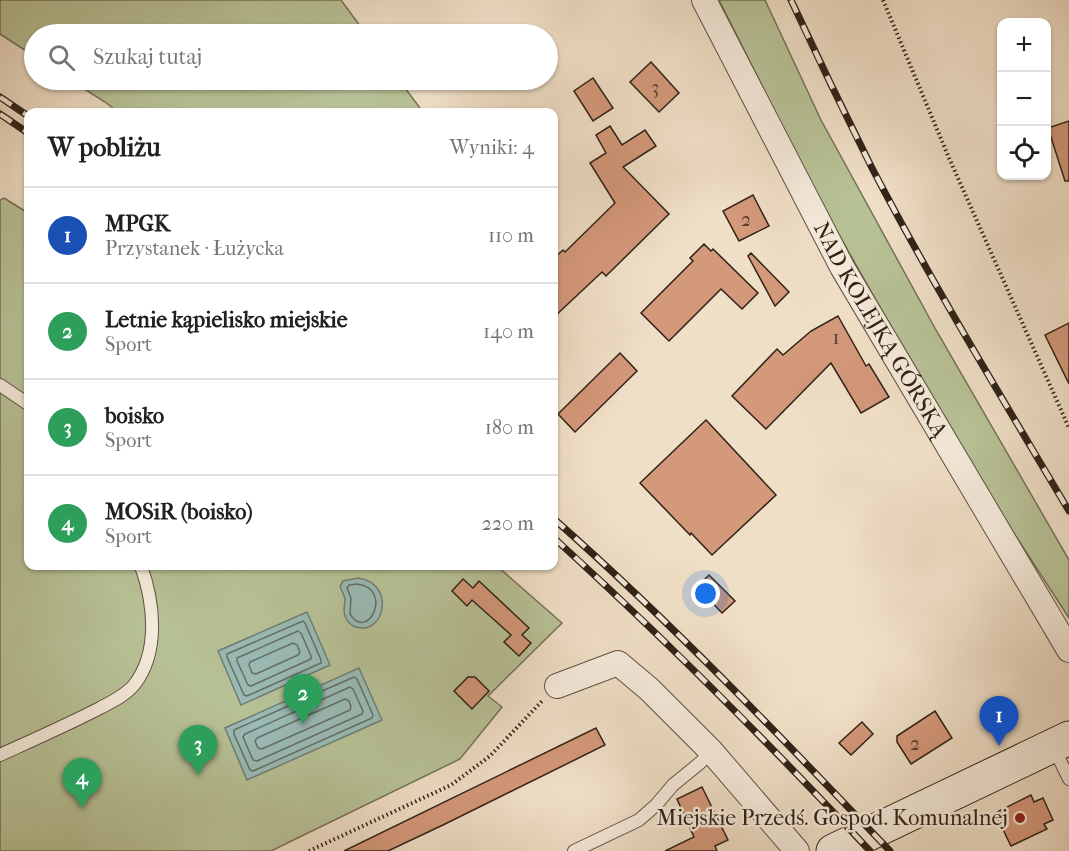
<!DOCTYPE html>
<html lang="pl">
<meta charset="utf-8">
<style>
:root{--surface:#fff;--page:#f6f6f6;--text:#202124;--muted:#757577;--line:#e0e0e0;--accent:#1a73e8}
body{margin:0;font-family:"IM FELL French Canon",serif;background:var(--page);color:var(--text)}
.controls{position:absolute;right:18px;top:18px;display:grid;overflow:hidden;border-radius:12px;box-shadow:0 2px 4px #0004}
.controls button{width:54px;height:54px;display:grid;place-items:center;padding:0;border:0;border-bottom:2px solid var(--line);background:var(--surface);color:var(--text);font:30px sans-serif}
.you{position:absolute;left:706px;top:594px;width:21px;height:21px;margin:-15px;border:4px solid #fff;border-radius:50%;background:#1a73e8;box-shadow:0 0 0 9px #1a73e833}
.badge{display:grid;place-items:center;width:39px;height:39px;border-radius:50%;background:var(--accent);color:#fff;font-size:20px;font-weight:700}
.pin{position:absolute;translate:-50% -50px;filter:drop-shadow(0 2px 3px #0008)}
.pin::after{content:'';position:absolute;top:32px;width:21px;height:18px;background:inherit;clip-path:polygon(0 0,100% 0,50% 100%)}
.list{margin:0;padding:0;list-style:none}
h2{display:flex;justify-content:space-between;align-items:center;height:78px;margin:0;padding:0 24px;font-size:26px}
h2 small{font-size:20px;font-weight:400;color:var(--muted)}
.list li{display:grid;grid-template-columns:39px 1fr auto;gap:18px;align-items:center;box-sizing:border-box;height:96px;padding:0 24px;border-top:2px solid var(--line)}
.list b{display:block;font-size:22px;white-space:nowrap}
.list p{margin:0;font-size:20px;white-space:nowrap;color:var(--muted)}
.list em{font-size:20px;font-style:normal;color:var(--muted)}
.icon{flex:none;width:33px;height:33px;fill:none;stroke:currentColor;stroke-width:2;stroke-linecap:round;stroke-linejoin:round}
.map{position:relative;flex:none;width:1069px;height:851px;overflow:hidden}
.search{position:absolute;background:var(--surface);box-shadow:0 2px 4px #0004;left:24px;top:24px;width:534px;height:66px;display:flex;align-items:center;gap:15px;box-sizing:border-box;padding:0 21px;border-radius:33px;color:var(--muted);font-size:22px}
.panel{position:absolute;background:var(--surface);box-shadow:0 2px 4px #0004;left:24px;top:108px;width:534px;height:462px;border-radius:12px}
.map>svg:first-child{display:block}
.green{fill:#b8c297;stroke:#747257;stroke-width:1.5}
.water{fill:#9abcb7;stroke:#6f7e77;stroke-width:1.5}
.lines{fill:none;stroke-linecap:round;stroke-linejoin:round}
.shore{stroke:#646f67;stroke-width:1.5}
.building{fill:#d4987a;stroke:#2f2217;stroke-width:1.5}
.service-casing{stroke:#5f5143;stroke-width:14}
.minor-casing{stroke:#5f5143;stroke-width:26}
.secondary-casing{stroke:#2f2217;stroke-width:35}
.path{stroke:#2f2217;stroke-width:4;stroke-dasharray:1.5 3;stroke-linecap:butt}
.service{stroke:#f5eadb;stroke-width:12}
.minor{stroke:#f5eadb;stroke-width:24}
.secondary{stroke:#f5eadb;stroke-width:33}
.rail-casing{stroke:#2f2217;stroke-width:7}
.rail{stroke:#f5eadb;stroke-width:4.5;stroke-dasharray:14;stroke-linecap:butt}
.poi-dot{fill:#8f2418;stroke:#f5eadb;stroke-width:2}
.labels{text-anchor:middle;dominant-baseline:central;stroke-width:5;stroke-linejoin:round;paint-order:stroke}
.number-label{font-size:20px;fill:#584030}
.street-label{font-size:22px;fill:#2f2217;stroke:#f5eadb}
.poi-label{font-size:22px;fill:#2f2217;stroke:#f5eadb;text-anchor:end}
</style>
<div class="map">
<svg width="1069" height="851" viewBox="0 0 1069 851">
<rect width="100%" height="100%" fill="#f0dfc7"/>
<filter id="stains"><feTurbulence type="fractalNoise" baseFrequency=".00333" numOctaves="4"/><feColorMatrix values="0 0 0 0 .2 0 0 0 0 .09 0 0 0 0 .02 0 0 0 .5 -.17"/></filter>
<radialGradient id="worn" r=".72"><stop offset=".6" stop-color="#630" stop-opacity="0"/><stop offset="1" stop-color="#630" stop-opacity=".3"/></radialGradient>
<g class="green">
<polygon points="0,0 341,0 366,34 34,34 34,56 0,34"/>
<polygon points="719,0 765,0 821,120 936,330 1069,560 1069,618 965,458 820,201"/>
<polygon points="70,80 399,80 423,112 118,112 105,102"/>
<polygon points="4,198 28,213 28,566 497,566 562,623 488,696 502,707 460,759 271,851 0,851 0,200"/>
</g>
<g class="water">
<path d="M358 578C396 583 385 636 356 627 352 626 348 622 346 618 342 611 345 606 345 600 345 596 341 590 340 586L343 581Z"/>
<polygon points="307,612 330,665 241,705 218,651"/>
<polygon points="359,668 382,720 247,780 225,728"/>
</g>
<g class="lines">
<g class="shore">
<path d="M357 584C394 588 368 643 350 614L351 598 347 588 349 585Z"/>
<polygon points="303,621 305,623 321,660 321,663 247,696 244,695 227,657 227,654"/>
<polygon points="298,631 301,633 311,656 311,659 251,686 248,685 237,661 237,658"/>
<polygon points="293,643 297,645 300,652 298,655 256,674 252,673 249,665 250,662"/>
<polygon points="354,677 357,679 373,715 372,718 253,771 250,770 234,734 234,730"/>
<polygon points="350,687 353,689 363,711 362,714 257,761 253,760 243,737 245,734"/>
<polygon points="345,699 349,701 351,707 350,710 262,749 258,748 255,741 257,738"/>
</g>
</g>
<g class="building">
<polygon points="651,62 679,93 659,112 630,82"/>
<polygon points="593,78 613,108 593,121 574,91"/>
<polygon points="1069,121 1069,181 1065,181 1048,128"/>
<polygon points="610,126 622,145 645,130 656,146 623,167 669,214 606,276 602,272 554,317 554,258 563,250 565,252 615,203 590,163 606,153 596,135"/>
<polygon points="753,195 769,226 739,241 723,211"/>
<polygon points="704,244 711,251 713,249 758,293 742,309 721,289 669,341 641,313 693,261 690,258"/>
<polygon points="751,253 789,292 775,306 748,256"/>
<polygon points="838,316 866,366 869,364 889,397 861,413 831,363 766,429 732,396 777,349 783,355 811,331"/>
<polygon points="1069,323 1069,384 1045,335"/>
<polygon points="620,353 637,371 575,432 558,414"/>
<polygon points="706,420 776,495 712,555 691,533 690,535 640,483"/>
<polygon points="709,575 735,601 722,613 697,587"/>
<polygon points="463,579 473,588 479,581 529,628 522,635 531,643 519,656 504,642 511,635 472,600 467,606 452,591"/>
<polygon points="468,677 475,677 489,691 472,709 454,691"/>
<polygon points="935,711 952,738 911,764 897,742 897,736"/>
<polygon points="862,722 873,734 851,755 839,743"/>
<polygon points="596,728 605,745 443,825 388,851 344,851"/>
<polygon points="702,787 728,840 715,846 717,851 665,851 694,837 677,799"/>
<polygon points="1031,795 1034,802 1043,798 1053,820 1044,824 1047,829 1011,846 995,813"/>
</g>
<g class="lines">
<defs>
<g id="service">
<polyline points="0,385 28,404"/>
<polyline points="1054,748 1069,779"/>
<path d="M0 755C33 740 67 725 100 708 111 702 126 695 134 685 160 652 154 602 141 566"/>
<polyline points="574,851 639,820 656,805 673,785 701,762 711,751"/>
</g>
<g id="minor">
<path id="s1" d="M704 0 842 267 1069 650"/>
<polyline points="557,686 618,663 649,689 711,751 797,851"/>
</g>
<polyline id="secondary" points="833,851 1069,738"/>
</defs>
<use href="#service" class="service-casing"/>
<use href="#minor" class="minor-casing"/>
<use href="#secondary" class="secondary-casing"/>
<g class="path">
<polyline points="883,0 949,158 1069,428"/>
<polyline points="309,851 451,785 490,756 542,701"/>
</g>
<use href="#service" class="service"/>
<use href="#minor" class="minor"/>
<use href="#secondary" class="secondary"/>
<defs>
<g id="rail">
<path d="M791 0C817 56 844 112 872 168 933 285 1002 398 1069 511"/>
<polyline points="0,97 28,116"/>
<polyline points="0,114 28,133"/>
<path d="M554 519C672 623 781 737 890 851"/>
<path d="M554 538C664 638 768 742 870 851"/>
</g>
</defs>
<use href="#rail" class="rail-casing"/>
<use href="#rail" class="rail"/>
</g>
<circle class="poi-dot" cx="1020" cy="818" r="6"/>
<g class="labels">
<g class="number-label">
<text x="655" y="87">3</text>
<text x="746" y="219">2</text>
<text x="836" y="337">1</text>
<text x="915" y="743">2</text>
</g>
<g class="street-label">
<text stroke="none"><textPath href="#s1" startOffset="374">NAD KOLEJKĄ GÓRSKĄ</textPath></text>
</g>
<g class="poi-label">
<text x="1008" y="818">Miejskie Przedś. Gospod. Komunalnej</text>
</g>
</g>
<rect width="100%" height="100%" filter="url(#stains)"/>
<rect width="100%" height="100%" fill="url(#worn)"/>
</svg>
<div class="controls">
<button>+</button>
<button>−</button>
<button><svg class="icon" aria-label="locate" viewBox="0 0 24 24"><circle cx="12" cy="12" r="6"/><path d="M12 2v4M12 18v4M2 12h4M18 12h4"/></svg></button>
</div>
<div class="you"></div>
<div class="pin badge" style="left:999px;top:746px;background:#1a4fb4">1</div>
<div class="pin badge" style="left:303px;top:724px;background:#2e9e5b">2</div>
<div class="pin badge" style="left:198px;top:775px;background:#2e9e5b">3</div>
<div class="pin badge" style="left:82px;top:808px;background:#2e9e5b">4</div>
<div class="search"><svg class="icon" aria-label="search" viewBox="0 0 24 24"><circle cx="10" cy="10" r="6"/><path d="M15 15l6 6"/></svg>Szukaj tutaj</div>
<section class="panel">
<h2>W pobliżu<small>Wyniki: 4</small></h2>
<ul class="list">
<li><span class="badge" style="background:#1a4fb4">1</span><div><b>MPGK</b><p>Przystanek · Łużycka</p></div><em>110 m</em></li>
<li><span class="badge" style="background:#2e9e5b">2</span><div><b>Letnie kąpielisko miejskie</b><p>Sport</p></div><em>140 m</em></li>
<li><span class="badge" style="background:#2e9e5b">3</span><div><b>boisko</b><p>Sport</p></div><em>180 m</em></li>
<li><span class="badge" style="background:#2e9e5b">4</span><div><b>MOSiR (boisko)</b><p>Sport</p></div><em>220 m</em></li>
</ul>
</section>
</div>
